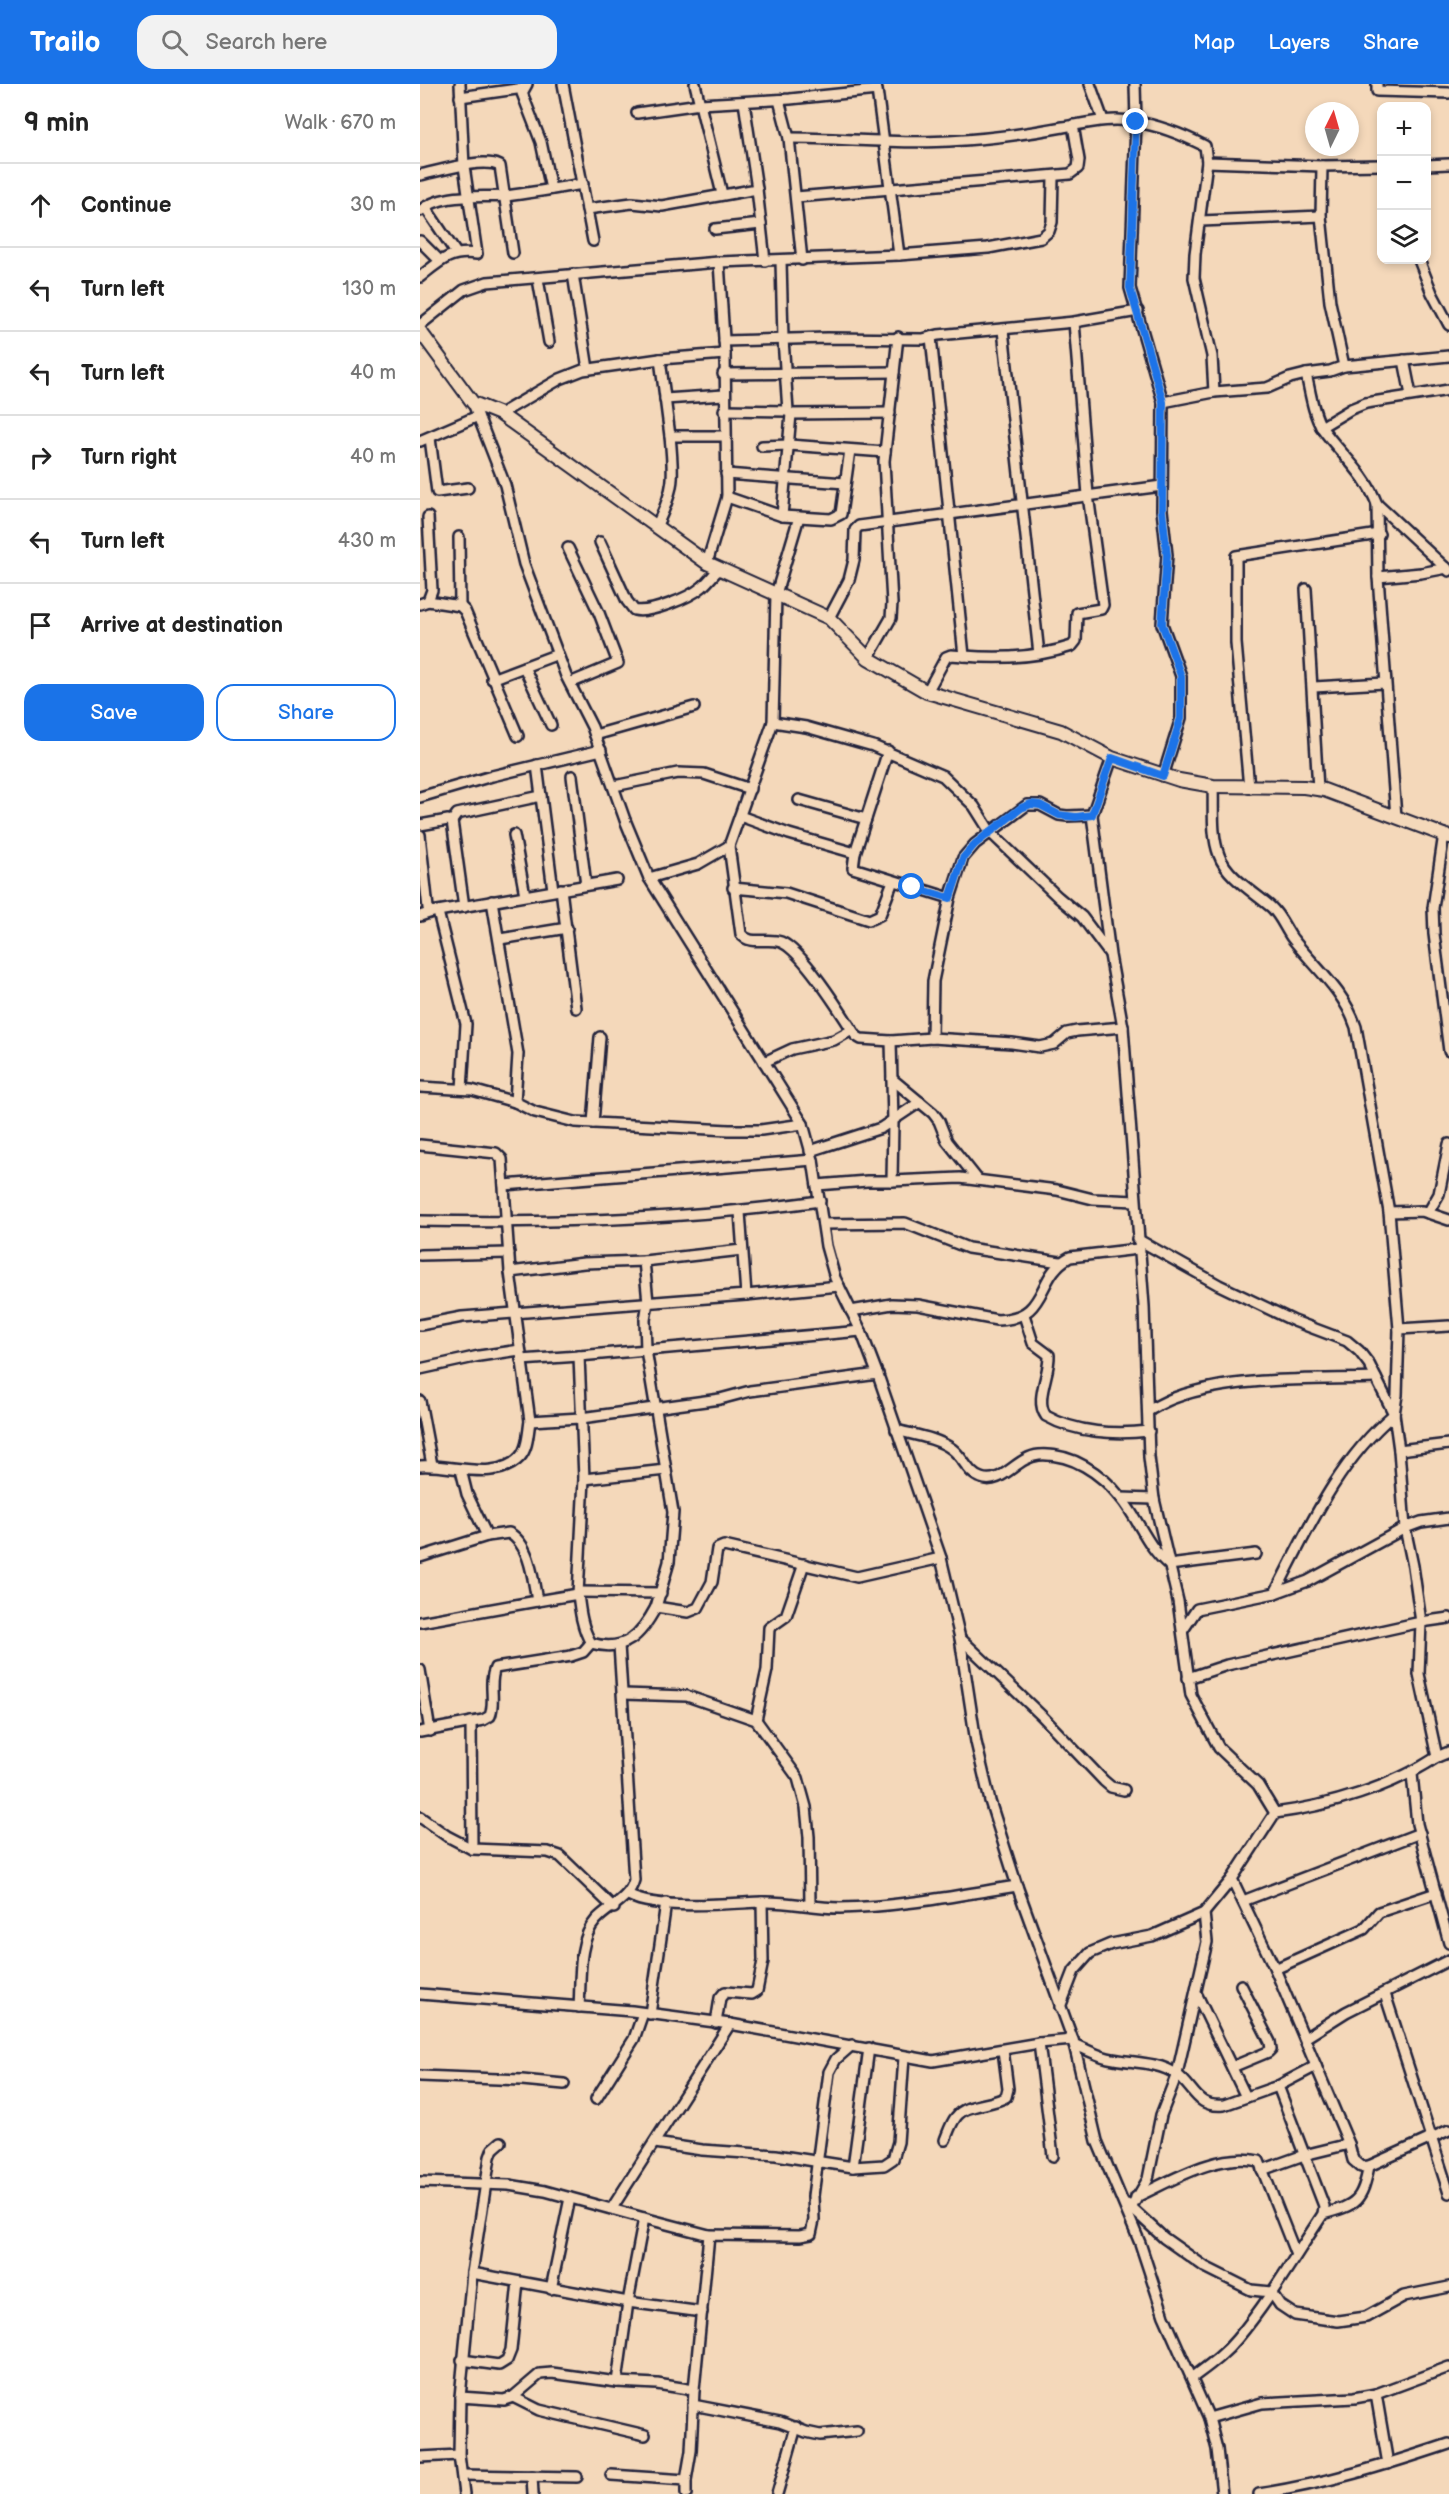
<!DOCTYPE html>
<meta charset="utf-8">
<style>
:root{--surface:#fff;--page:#f2f2f2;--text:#222;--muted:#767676;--line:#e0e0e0;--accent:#1a73e8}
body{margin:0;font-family:"Balsamiq Sans",sans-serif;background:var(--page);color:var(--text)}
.controls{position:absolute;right:18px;top:18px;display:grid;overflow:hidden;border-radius:12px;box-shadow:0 3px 9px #0003}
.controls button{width:54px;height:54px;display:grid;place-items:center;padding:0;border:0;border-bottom:2px solid var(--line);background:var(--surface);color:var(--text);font:30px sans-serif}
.compass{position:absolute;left:885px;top:18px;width:54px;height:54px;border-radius:50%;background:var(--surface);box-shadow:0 3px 9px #0003;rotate:5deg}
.stop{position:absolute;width:18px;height:18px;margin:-14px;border:4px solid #1a73e8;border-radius:50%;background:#fff}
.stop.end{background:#1a73e8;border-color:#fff;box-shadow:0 2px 6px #0008}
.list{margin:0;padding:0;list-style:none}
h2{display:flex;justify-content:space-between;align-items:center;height:78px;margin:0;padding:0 24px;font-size:26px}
h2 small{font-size:20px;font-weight:400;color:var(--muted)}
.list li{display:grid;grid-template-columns:39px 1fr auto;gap:18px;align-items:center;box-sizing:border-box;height:84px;padding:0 24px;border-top:2px solid var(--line)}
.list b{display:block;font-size:22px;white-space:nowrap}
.list em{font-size:20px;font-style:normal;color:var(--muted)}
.actions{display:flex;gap:12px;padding:18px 24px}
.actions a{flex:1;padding:14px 0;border:2px solid var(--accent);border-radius:18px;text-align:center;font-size:21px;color:var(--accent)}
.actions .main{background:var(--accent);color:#fff}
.icon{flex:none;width:33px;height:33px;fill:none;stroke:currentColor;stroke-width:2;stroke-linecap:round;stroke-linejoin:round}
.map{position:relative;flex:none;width:1029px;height:2410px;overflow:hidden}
header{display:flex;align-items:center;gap:36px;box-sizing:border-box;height:84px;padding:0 30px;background:var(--accent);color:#fff}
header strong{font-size:28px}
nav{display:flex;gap:33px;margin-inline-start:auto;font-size:21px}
.search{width:420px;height:54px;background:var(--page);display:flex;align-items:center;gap:15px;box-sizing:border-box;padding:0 21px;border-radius:18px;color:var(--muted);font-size:22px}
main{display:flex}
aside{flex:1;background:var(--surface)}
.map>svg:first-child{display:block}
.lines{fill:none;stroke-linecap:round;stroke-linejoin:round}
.minor-casing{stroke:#22223b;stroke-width:14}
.tertiary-casing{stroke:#22223b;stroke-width:16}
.minor{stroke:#f4d8ba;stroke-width:9}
.tertiary{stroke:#f4d8ba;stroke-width:12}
.route{stroke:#1a73e8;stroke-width:8}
</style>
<header>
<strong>Trailo</strong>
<div class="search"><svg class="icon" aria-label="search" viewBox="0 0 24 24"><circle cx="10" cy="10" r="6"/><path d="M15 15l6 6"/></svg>Search here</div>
<nav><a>Map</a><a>Layers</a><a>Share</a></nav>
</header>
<main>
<aside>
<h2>9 min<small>Walk · 670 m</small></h2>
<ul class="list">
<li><svg class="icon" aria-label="ahead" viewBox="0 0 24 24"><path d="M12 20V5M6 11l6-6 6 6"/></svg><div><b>Continue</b></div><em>30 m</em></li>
<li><svg class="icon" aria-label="left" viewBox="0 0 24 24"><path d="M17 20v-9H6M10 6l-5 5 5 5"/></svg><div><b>Turn left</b></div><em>130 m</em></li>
<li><svg class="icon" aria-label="left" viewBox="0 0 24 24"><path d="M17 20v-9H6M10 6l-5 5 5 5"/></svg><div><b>Turn left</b></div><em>40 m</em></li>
<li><svg class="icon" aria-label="right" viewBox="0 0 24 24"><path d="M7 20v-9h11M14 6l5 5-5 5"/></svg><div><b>Turn right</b></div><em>40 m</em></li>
<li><svg class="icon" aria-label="left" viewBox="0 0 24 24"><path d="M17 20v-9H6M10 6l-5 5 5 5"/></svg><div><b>Turn left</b></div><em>430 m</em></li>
<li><svg class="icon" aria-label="arrive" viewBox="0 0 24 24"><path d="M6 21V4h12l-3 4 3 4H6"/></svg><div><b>Arrive at destination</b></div></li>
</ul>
<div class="actions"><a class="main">Save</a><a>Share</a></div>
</aside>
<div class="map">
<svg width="1029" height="2410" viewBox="0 0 1029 2410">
<rect width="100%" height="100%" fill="#f4d8ba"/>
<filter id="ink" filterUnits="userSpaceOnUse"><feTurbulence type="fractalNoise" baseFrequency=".0167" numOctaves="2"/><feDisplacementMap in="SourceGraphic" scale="12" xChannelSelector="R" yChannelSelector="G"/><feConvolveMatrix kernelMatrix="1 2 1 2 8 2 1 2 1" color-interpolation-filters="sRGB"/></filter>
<g filter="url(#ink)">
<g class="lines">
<defs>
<g id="minor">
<polyline points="107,0 102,9 121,58 131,105"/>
<polyline points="143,0 173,157"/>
<polyline points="275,0 302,110"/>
<polyline points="670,0 683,36"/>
<polyline points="715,0 716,38 710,204 743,318 742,426 747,471 742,540 761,592 761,634 743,692"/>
<polyline points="957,0 957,7 1029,9"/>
<polyline points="40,13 104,4"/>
<polyline points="359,16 369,54 382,176"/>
<polyline points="324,18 337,105 345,177"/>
<polyline points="217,29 280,20 370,15 457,6 479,171"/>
<path d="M369 54C422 54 476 60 529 57 567 55 606 50 643 43 668 39 691 33 716 38 738 41 765 52 785 62L787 78 902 82 962 81"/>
<polyline points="787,78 775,170 774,194 792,272 794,308"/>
<polyline points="1006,81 1029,80"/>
<path d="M902 82 901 132 910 218 924 282 910 287 886 290C890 307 893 330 902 344 921 371 944 387 957 420L1029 487"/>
<path d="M0 91C19 87 63 73 80 82L93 169"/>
<polyline points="376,113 650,90 658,84 659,76 653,41"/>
<polyline points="5,123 36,169"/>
<polyline points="167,125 212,119 242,122 337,105"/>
<path d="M0 127C22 108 58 114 85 112 111 109 137 104 163 100"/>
<polyline points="781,137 901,132"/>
<polyline points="295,145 341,140"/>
<polyline points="0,157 20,177"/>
<polyline points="999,176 1012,209 1029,241"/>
<polyline points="361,177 363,255 368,327 371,330 362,432"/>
<polyline points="153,190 168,285"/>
<path d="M0 193C20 177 30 166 57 170L44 82 40 0"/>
<polyline points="118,195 129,258"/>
<polyline points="0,241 44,206 67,198 299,178 479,171 568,164 621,154 629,147 632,138 633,93"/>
<polyline points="583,246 619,570"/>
<polyline points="304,257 407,254 503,255 518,251 654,238 718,227"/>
<polyline points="240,275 250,352"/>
<polyline points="984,276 991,311"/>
<polyline points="924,282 1029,272"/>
<polyline points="303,290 474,288"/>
<polyline points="245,315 304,311"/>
<polyline points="743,318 794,308 847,304 870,294 886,290"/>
<polyline points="53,319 85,401 104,480 146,592 172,643 205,736 229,794 383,1040 393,1076 406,1162 415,1194 441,1247 459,1294 521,1474 540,1554 556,1658 570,1717 597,1802 653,1956 677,2057 720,2159 744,2232 789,2334 797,2365 802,2410"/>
<polyline points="304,326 368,327"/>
<polyline points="80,330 140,295 163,286 240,275 305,270"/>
<polyline points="371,330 470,329"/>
<polyline points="901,343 931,325 946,319 1029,306"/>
<polyline points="10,354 17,408 48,404"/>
<polyline points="0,357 58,332"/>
<polyline points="342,362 369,361 465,368"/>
<polyline points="306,390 425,399"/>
<path d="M307 413 362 432 379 433 356 510 353 638 309 762 321 850C330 862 348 853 361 858 383 867 422 930 436 952L441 955 471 957 512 954 592 959 620 963 634 960 647 949 657 947 703 943"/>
<polyline points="957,420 958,493 976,733"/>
<polyline points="379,433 411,435 421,430 430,366"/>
<path d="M237 441C255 404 254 393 250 352H305"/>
<polyline points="39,453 40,522"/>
<path d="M180 458 207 517 214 526C229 530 269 514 282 503 288 498 293 491 299 485"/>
<polyline points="148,464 179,529 198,579 150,599"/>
<polyline points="287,479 307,413 305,270 299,178"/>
<polyline points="958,493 1001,489 1027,484"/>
<polyline points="886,505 898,705"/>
<polyline points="8,517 40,522 45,527 98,652"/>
<polyline points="0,520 8,517 12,506 8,433"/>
<polyline points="409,534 429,496 434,476 435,446 439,442 742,402"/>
<path d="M544 572C579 575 619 573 652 562L656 557 657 529 681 525 683 521 668 411 654 238"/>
<polyline points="448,574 471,534 472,519 464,377 478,253"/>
<polyline points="104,583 131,641"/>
<polyline points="72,595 138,570"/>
<polyline points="894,603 965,599"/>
<polyline points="507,608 526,573 531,571 544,572 511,253"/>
<polyline points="353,638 386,643 453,662 523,692 554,722 571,749 638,813 662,833 689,869"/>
<polyline points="175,651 274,623"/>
<polyline points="468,667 435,769 433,784 530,814"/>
<polyline points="692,674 672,731 690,871 703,943 724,1222 729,1373 734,1415 758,1517 771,1611 799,1664 838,1701 855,1729"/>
<polyline points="117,681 133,806"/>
<polyline points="152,692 166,801"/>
<polyline points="194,702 258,689 284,690 330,705"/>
<path d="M793 702C794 724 791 750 799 771 807 793 834 808 851 823 860 831 865 844 872 854 896 885 923 905 936 943L969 1128 979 1245 977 1311 974 1330C918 1377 888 1445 855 1509"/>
<polyline points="829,704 816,559 816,472 959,450"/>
<polyline points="0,713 72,692 181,666"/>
<polyline points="379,716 446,735"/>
<polyline points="320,732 369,750 435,769"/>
<polyline points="32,737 37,730 121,712"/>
<polyline points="0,741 28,736 32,737 44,823"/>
<polyline points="1024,750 1013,824 1014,850 1029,967"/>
<polyline points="0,751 8,824 12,828 197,796"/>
<polyline points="94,751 105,811"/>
<polyline points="229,794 278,780 309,762"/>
<polyline points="313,804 366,809 449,836 460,831 473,797"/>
<polyline points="141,805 156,924"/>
<polyline points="72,817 98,970 95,1018"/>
<polyline points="18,828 46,940 42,1005"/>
<polyline points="0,832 12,828"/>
<polyline points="80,855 147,844"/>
<polyline points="512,954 513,897 530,814 543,774 555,760 607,721 620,721 639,731 647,732 672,731"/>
<polyline points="344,978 372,965 414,956 432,946"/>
<polyline points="472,995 513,1029 519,1037 527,1057 558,1096"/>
<polyline points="0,1003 52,1006 95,1018 115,1028 155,1038 309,1046 341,1046 383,1040"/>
<polyline points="173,1039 180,953"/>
<path d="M0 1061 76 1069 82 1075 90 1188 110 1337C108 1349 108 1364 100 1373 76 1399 29 1379 0 1382"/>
<polyline points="390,1067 461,1044 500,1018"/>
<polyline points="472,1097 540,1094 637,1106 673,1115 715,1117"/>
<polyline points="84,1101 393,1076"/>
<polyline points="397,1101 447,1097 472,1097 473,1038 471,957"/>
<polyline points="969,1128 1002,1127 1029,1136"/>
<polyline points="1008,1129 1019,1110 1029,1060"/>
<path d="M0 1137C134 1140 267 1135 400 1117"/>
<polyline points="403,1140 485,1139 548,1164 640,1178"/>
<polyline points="717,1155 799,1201 874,1237 927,1257 939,1267 949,1280 974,1330 979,1366 985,1444 888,1497 855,1509 777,1525 763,1546"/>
<polyline points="0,1171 89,1169"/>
<polyline points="224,1177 322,1166"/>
<polyline points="90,1188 164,1179 224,1177 228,1218 225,1236 226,1266 253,1428 249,1478 236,1523"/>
<polyline points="326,1211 419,1202"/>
<path d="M431 1227 472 1220 498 1221 577 1236C631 1234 614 1192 650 1173L718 1165"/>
<path d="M604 1231 613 1259 629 1271C630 1290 614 1316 626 1332 656 1349 696 1351 729 1347"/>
<polyline points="0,1241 42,1233 326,1211 320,1128"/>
<polyline points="979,1245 1029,1242"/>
<polyline points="101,1276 159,1272 441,1247"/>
<polyline points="0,1285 59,1272 100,1266"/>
<polyline points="0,1317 12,1381"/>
<path d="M728 1327C737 1322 747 1316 757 1313 815 1292 895 1296 956 1294"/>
<polyline points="110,1337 161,1334 300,1315 330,1307 458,1290"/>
<path d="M476 1346C495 1351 517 1354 532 1365 544 1374 547 1389 561 1394 582 1402 596 1373 619 1371 652 1369 681 1389 701 1414 719 1436 727 1463 749 1481L836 1470"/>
<polyline points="979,1366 1029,1360"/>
<path d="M41 1386 47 1410 67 1452 89 1449C110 1460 113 1495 117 1517L158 1510C160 1527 162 1544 171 1559 205 1569 221 1551 236 1523L268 1528 278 1524 292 1498 297 1465 304 1462 437 1493 521 1474"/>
<polyline points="164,1395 246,1386"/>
<polyline points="701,1414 734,1415"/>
<polyline points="0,1473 67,1452"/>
<polyline points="158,1508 241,1509"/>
<polyline points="158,1510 164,1395 159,1272"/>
<polyline points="0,1538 117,1517"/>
<polyline points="540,1554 622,1632 684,1697 691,1703 704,1706"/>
<polyline points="0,1586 10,1647"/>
<polyline points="768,1594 807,1581 1001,1538 1029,1534"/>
<polyline points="203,1610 267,1612 336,1636 378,1694 386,1723 389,1753 390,1821"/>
<polyline points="336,1636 347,1586 349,1544 366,1532 384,1480"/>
<polyline points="51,1638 52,1765"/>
<path d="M0 1648 63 1636 70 1632C76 1616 68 1600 75 1584L151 1572 163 1568 171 1559"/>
<polyline points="1017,1673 1029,1668"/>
<polyline points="992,1690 997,1740 1029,1859"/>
<polyline points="0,1733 27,1752 52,1765 128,1768 140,1772 194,1824"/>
<polyline points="812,1795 855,1885 929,2060 933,2076 941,2083 949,2082 1029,2046"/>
<path d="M207 1810C230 1827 312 1819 342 1818 369 1817 394 1824 420 1824 479 1823 539 1811 597 1802"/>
<polyline points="823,1817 1000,1749"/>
<polyline points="855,1885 944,1845 959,1828 1016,1809"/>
<polyline points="776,1909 826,2013"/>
<polyline points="0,1910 212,1927 310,1940 513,1977 619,1959 653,1956"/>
<polyline points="965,1910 1029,2109"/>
<path d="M159 1923C161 1897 157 1857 176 1836 189 1822 209 1816 214 1796L199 1561"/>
<path d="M640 1923 654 1887 670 1869 691 1860 732 1852 784 1829 812 1795 855 1729C909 1722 972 1703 1017 1673L999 1590 1001 1538 993 1482 985 1444 1001 1438 1029 1434"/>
<polyline points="230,1930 246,1819"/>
<polyline points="296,1939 300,1914 305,1908 332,1910 337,1907 343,1877 342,1818"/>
<polyline points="885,1954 926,1928 1029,1876"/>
<polyline points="619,1959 633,2072"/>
<path d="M654 1960C665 1965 676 1971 688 1974 710 1979 737 1977 756 1990 775 2003 775 2024 804 2021L858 2002 896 1982"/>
<polyline points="812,1983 848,1968 851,1965 850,1958 821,1901"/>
<polyline points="0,1992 102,1996 144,2000"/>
<polyline points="176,2015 214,1955 223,1929"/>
<path d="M525 2056C528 2049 531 2039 536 2033 546 2019 571 2022 586 2013L588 2005 583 1966"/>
<polyline points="235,2059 282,2066 356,2071 433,2083 464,2081 473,2075 478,2058 484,1973"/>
<polyline points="433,2083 449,1964"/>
<polyline points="842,2086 884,2071 929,2060"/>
<polyline points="0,2098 89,2101 125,2107 224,2134 208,2218 197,2298"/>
<path d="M716 2113C753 2096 797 2068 839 2077L876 2171"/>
<polyline points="707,2120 744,2154 785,2183 831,2206 851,2208"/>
<polyline points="192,2124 310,1940"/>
<polyline points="711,2124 728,2095 741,2031 757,1990 787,1858 784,1829"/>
<path d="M903 2130C937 2121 942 2117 949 2082"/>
<polyline points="224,2134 289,2151"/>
<polyline points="52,2189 208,2218 282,2228"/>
<polyline points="131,2205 150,2114"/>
<polyline points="851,2208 860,2221 875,2231 918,2237 946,2233 984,2212 1029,2203"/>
<polyline points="42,2276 79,2281 87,2276 91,2266 98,2198"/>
<path d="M772 2294C788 2282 804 2271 817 2255 849 2217 875 2172 903 2130L904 2122 858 2002"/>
<polyline points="956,2310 968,2380"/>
<polyline points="40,2313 52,2189 70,2073 73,2065 81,2058"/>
<polyline points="93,2313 119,2326 225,2351"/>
<polyline points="273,2321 360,2338 386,2348 400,2351 437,2347"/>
<polyline points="789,2334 842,2319 934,2314 956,2310 1029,2283"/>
<polyline points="0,2373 39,2371"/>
<polyline points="42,2391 157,2393"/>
<polyline points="191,2391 266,2396 266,2410"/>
<polyline points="112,2392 113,2410"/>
<polyline points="266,2396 271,2367 274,2306 289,2151 380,2152 391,2150 394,2136 393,2112 409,1988 416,1975 432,1961"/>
<polyline points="44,2410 39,2371 40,2313 84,2316 93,2313 120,2290 132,2289 197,2298 237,2300 274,2306"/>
<polyline points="357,2410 376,2343"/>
<path d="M839 2410C904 2400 966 2381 1029 2360"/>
</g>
<polyline id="tertiary" points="0,247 53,319 80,330 287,479 409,534 448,574 507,608 641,647 692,674 759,696 793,702 884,703 904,706 1029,753"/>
</defs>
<use href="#minor" class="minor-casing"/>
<use href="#tertiary" class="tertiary-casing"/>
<use href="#minor" class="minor"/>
<use href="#tertiary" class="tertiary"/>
</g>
</g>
<g class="lines" filter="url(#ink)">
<polyline class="route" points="492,803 530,814 543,774 555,760 601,724 611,720 620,721 639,731 656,733 672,731 692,674 743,692 761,634 761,592 742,540 747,471 742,426 743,318 710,204 716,38"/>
</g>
</svg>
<div class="controls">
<button>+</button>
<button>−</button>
<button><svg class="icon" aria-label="layers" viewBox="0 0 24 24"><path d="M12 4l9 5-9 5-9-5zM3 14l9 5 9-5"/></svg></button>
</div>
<svg class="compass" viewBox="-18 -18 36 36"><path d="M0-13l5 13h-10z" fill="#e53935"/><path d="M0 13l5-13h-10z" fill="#767676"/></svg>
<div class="stop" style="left:492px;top:803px"></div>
<div class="stop end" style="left:716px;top:38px"></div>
</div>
</main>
